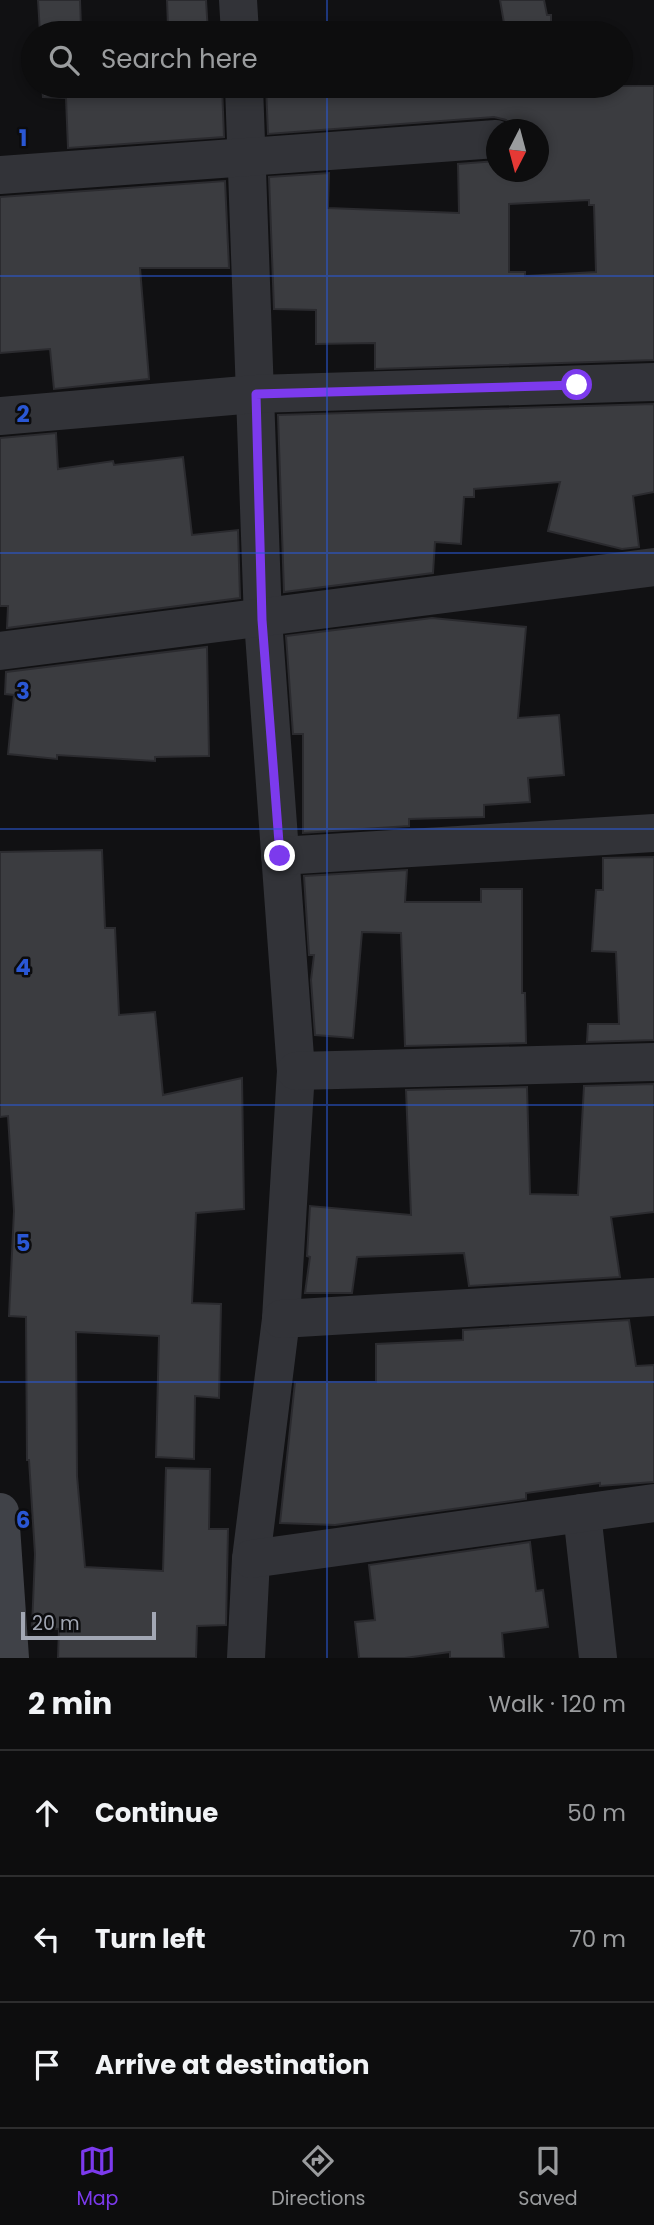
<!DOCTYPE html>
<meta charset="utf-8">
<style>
:root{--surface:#0d0d0e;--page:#1b1b1c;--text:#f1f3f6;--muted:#9a9c9e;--line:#2d2d2e;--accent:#7c3aed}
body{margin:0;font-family:Poppins,sans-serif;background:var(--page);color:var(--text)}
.compass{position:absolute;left:486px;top:119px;width:63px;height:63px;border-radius:50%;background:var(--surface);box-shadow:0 4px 10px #0003;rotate:186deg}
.scale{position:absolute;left:21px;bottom:18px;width:135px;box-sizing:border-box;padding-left:7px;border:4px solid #a2a7b4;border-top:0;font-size:19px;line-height:24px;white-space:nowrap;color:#a2a7b4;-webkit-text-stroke:5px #0c0c0e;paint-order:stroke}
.stop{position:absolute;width:21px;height:21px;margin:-16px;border:5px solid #7c3aed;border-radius:50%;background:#fff}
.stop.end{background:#7c3aed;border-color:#fff;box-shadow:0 2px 7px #0008}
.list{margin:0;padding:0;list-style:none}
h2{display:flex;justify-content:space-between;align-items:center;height:91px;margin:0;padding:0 28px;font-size:30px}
h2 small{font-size:23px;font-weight:400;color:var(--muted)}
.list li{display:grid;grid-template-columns:46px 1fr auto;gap:21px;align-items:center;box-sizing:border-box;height:126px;padding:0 28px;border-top:2px solid var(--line)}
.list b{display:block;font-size:26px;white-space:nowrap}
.list em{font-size:23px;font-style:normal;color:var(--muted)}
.icon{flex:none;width:38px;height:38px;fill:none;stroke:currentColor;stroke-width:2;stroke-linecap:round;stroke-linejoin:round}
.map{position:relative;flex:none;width:654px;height:1658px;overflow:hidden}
.search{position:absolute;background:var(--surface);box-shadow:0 4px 10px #0003;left:21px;right:21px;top:21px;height:77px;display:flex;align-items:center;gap:18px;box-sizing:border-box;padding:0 24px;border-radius:38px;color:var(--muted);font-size:26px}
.sheet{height:469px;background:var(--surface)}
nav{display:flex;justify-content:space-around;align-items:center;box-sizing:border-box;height:98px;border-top:2px solid var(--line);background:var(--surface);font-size:19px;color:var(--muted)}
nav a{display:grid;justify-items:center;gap:4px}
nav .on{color:var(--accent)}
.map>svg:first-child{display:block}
.building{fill:#3b3c40;stroke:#2b2b2f;stroke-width:2;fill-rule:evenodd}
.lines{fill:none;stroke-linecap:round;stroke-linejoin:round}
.street{stroke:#323338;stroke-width:38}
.secondary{stroke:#404248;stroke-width:38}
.route{stroke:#7c3aed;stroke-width:9}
.grid{fill:none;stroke:#2a57d4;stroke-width:2;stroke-opacity:0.55}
.grid-label{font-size:23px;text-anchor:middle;font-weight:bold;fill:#2a57d4;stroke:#0c0c0e;stroke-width:5;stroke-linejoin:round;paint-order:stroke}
</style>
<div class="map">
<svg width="654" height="1658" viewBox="0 0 654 1658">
<rect width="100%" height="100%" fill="#111113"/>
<g class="building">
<polygon points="38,0 80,0 81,28 168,26 167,0 206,0 208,33 40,33"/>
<polygon points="500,0 544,0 547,15 551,15 551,33 398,33 398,24 504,23"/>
<polygon points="42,86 222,86 224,137 68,148 66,98 43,97"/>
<path d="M266 86H654V360L375 369V343L316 344V310L274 309 269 177 329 173 328 208 459 213 458 164 496 161V172H538V130H515L506 120 494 117 268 134ZM589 200V205H594L596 272 525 276V272H509V204Z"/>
<polygon points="225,181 229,268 140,268 149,379 54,389 50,349 0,353 0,197"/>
<polygon points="654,404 654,492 633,496 639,547 622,549 548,531 560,482 474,489 474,497 464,497 461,544 435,542 433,573 284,592 278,415"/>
<polygon points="56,433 58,469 113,461 114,465 183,457 192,535 238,530 240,598 7,628 8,606 0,606 0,438"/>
<polygon points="432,618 526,627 518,718 559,715 564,775 528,778 530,802 484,805 484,817 409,819 409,826 303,833 303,734 293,734 286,636"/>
<polygon points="207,647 209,756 155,757 155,761 57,755 57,759 8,754 14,695 5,694 6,672"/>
<polygon points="102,850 105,928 115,928 119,1015 155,1012 163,1095 242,1078 244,1209 196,1213 192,1303 221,1304 219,1398 195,1396 194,1459 156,1457 159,1336 76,1332 77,1476 85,1567 163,1571 166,1468 210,1469 209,1529 228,1529 226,1625 197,1626 196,1658 58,1658 59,1629 32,1628 35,1554 29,1460 27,1460 26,1317 9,1316 14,1211 8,1116 0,1117 0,852"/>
<polygon points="654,857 654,1040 587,1042 588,1024 619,1024 616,952 592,951 596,890 603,890 603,858"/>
<polygon points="407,870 405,902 481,902 481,889 522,889 522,993 525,993 526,1043 405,1046 401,933 362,932 353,1038 315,1035 311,980 314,955 309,955 304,876"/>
<polygon points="654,1084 654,1212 611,1217 620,1277 469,1286 464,1253 357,1257 352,1293 305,1293 310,1257 307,1256 310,1206 411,1215 406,1090 527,1087 530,1194 578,1195 584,1086"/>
<polygon points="629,1320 636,1366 654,1365 654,1482 600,1486 600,1483 526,1493 526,1499 335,1525 280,1523 295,1382 376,1382 376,1344 463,1340 463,1330"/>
<polygon points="530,1542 536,1591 543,1590 548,1627 502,1633 504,1658 450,1658 450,1652 405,1658 359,1658 355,1622 375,1620 369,1565"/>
</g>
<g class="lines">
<g class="street">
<polyline points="238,0 240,33"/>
<polyline points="244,86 263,620 296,1071 281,1319 251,1559 246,1658"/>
<polyline points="0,175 496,139"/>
<polyline points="0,416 256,394 654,382"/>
<polyline points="0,651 654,567"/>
<polyline points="280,856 654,833"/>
<polyline points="296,1071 654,1062"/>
<polyline points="281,1319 654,1297"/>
<polyline points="582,1513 598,1658"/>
<polyline points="251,1559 654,1503"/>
</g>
<polyline class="secondary" points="0,1512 10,1658"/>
</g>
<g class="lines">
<polyline class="route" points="280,856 262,620 256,394 577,385"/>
</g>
<path class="grid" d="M327 0V33M327 86V1658M0 276H654M0 553H654M0 829H654M0 1105H654M0 1382H654"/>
<g class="grid-label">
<text x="23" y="146">1</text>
<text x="23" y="422">2</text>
<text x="23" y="699">3</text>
<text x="23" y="975">4</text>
<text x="23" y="1251">5</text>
<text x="23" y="1528">6</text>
</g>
</svg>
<svg class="compass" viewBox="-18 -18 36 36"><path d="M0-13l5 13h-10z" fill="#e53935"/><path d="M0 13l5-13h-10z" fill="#9a9c9e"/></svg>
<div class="scale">20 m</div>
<div class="stop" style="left:577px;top:385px"></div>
<div class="stop end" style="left:280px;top:856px"></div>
<div class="search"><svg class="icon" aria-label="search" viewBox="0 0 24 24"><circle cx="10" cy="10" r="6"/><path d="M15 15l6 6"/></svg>Search here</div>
</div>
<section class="sheet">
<h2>2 min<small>Walk · 120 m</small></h2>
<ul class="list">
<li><svg class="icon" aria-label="ahead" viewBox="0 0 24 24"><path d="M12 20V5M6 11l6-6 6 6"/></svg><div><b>Continue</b></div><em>50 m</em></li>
<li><svg class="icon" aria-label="left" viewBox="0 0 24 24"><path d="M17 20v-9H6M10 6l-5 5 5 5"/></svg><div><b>Turn left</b></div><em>70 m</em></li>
<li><svg class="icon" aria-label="arrive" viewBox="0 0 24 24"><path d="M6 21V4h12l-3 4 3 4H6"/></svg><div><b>Arrive at destination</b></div></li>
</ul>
</section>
<nav>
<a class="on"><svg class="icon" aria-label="map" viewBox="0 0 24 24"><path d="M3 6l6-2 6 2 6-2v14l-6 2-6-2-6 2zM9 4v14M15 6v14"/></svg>Map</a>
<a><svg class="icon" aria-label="directions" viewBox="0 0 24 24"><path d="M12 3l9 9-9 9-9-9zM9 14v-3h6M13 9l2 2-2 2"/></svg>Directions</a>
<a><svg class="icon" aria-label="saved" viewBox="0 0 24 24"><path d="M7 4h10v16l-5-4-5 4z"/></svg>Saved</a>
</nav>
